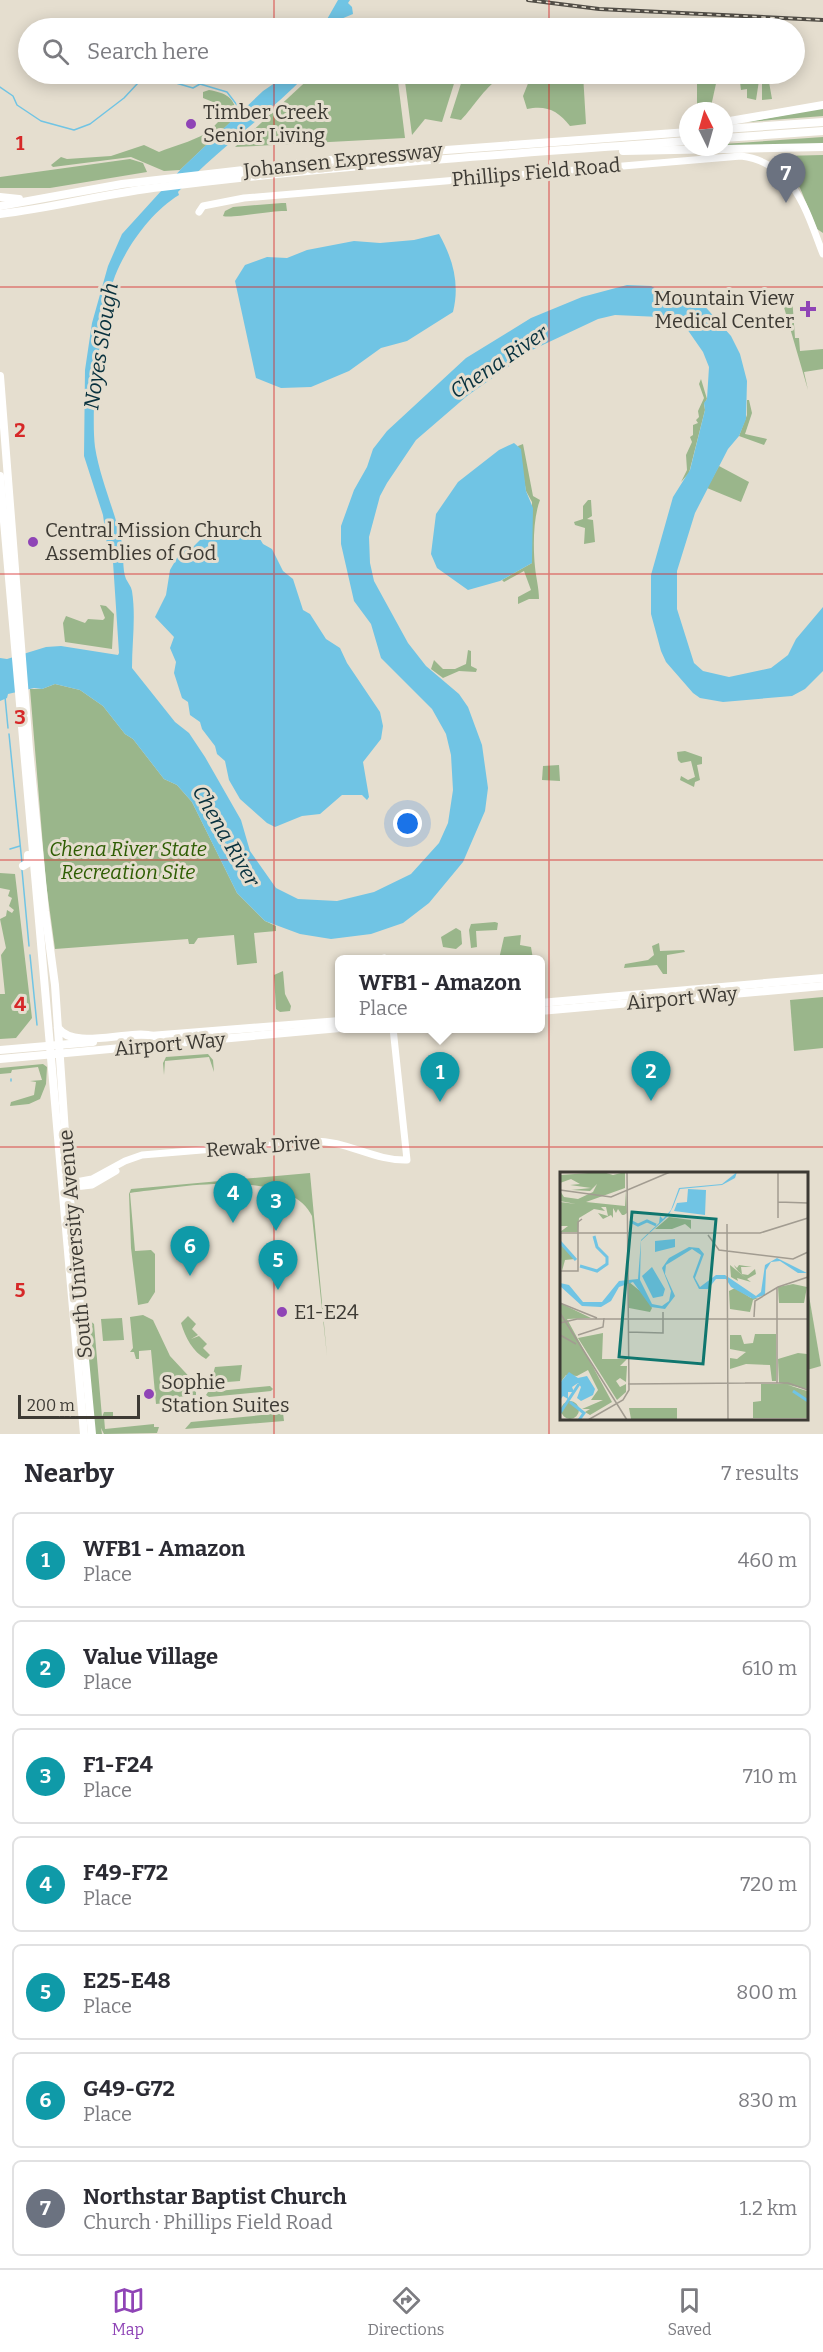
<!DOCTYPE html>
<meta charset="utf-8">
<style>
:root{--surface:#fff;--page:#f7f7f7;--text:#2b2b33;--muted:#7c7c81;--line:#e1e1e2;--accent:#8f44b6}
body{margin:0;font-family:Bitter,serif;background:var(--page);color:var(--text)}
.compass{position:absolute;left:679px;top:102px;width:54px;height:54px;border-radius:50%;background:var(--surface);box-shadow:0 3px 15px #0003;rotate:355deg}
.scale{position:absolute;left:18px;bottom:15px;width:122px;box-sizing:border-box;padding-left:6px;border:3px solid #3d3a34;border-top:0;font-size:16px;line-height:21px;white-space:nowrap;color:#3d3a34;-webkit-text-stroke:4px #e5decf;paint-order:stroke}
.you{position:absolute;left:408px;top:824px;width:21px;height:21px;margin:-15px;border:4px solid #fff;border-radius:50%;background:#1a73e8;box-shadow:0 0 0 9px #1a73e833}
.badge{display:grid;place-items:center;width:39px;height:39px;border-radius:50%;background:var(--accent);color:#fff;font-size:20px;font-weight:700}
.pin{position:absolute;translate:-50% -50px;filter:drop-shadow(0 2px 3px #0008)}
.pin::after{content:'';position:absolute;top:32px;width:21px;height:18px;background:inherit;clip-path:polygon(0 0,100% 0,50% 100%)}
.popup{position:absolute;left:335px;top:955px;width:210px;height:78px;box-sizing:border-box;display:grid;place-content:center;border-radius:9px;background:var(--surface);filter:drop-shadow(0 2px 4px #0005);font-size:20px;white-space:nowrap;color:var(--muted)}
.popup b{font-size:22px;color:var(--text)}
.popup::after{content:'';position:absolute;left:50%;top:100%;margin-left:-12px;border:12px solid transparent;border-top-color:var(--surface)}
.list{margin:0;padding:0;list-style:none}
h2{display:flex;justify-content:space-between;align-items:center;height:78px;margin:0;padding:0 24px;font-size:26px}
h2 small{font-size:20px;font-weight:400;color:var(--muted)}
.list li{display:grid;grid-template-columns:39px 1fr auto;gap:18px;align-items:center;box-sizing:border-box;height:96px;margin:0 12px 12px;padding:0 12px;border:2px solid var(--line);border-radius:9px}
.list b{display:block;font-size:22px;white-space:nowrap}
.list p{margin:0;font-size:20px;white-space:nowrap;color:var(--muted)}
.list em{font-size:20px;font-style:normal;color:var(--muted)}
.icon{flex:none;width:33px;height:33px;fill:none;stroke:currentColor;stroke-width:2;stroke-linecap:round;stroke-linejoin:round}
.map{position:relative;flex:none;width:823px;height:1434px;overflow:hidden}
.search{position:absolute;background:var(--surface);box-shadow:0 3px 15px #0003;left:18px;right:18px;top:18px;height:66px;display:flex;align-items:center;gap:15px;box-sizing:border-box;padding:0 21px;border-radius:33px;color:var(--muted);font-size:22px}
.sheet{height:834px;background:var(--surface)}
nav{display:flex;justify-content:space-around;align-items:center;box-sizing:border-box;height:84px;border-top:2px solid var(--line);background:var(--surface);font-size:16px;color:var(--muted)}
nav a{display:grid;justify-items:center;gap:3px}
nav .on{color:var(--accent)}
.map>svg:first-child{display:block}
.green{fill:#9ab68b}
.water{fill:#70c4e4}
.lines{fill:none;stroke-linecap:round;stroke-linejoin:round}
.stream{stroke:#70c4e4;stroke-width:1.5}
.secondary{stroke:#fff;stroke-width:7}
.primary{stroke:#fff;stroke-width:8}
.highway{stroke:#fff;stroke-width:8}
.rail-casing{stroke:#514d46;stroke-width:4}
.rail{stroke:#e5decf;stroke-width:1.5;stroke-dasharray:4.5;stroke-linecap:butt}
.grid{fill:none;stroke:#d62828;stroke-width:1.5;stroke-opacity:0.55}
.poi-dot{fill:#8f44b6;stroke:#e5decf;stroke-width:2}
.labels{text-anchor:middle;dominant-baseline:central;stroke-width:6;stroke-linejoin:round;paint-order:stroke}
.poi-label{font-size:20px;fill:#3d3a34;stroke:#e5decf;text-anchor:start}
.street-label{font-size:20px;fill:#3d3a34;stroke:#e5decf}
.park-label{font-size:20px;font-style:italic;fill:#2e5d03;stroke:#e5decf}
.water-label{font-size:21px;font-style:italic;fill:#08313e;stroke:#e5decf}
.inset-river{fill:none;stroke:#70c4e4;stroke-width:3}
.inset-road{fill:none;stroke:#a29c91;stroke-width:1.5}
.view{fill:#0f766e;fill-opacity:0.15;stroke:#0f766e;stroke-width:3}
.inset-edge{fill:none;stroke:#3d3a34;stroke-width:3}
.grid-label{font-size:20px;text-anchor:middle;font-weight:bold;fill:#d62828;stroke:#e5decf;stroke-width:6;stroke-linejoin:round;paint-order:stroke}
</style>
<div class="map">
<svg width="823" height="1434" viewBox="0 0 823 1434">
<rect width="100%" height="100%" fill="#e5decf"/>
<g class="green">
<polygon points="397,22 473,25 472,28 398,28"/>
<polygon points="314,74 397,74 405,138 235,147"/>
<polygon points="404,74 457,74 442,122 425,119 412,135"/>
<path d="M464 74H532C522 76 512 75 502 78 488 82 473 108 461 120L450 118Z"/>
<path d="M557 74H583L586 124 570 126C558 111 547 105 527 109L523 96 529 81 553 77Z"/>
<polygon points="697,74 734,74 735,77 717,79 710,111 697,111"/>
<polygon points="739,74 760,74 756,100 747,98 747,89 741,90"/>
<polygon points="767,74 784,74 769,82 772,99 762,100 762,81"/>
<path d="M209 90C226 93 235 97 237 116L180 170 164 171 131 157 53 167 51 165 61 157 67 159 111 156 144 145 159 152C174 146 190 142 205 134 212 131 215 123 223 118L218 104 203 98V92Z"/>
<polygon points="823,108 823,116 747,122"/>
<polygon points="823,137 823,145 724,147 724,144"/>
<polygon points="823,155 823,233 817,229 800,188 785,170 773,162 780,156"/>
<polygon points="130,159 143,163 147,172 50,188 0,188 0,177"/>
<path d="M282 203H286L287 211C273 210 231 219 223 216L225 211 233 207Z"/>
<polygon points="792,296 795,338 799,338 800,351 823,349 823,369 804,372 808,390 781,297"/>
<polygon points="701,379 707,399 704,404 705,410 689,473 681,482 687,470 686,455 692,442 690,437 693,435 693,425 698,423 696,420 699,417 698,411 704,398 699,384"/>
<polygon points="747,400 749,400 752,413 745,434 767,439 764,445 739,436 747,415"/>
<path d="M523 444 533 496 540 500C533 518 533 548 535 567 536 578 539 588 539 599H529L518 604V597L531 590 524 571 504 582 502 580 532 563V502L526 491 518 446Z"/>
<polygon points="719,466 749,482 741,502 707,488"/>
<polygon points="588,500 591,500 592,516 587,519 593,520 595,542 584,544 585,528 575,525 574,522 583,519 583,506"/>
<polygon points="100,605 106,606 114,614 112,649 65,642 63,623 66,616 85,623 88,619 103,620 105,618"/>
<polygon points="468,650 471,651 471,666 477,669 476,672 459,671 443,678 431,669 434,660 443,669 455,669 466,664"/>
<polygon points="55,684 80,690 103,706 125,734 133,739 164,779 177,785 192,802 237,893 265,921 276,926 276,931 254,933 257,963 237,965 234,935 198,938 194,944 189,944 188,939 55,949 46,883 30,689 42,689"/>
<polygon points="685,751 702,757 702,764 697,765 700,780 695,782 694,787 680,780 681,776 688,780 695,777 691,761 681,763 678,760 677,752"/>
<polygon points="559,765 560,781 542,780 543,766"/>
<polygon points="0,873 15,874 32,1018 16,1038 0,1039 0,994 5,994 1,955 6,948 0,919 6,916 7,910 12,913 14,910 9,906 12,898 8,896 10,890 0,888"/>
<polygon points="495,922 498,923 497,930 476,931 477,947 471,948 469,930 471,924"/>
<polygon points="456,928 461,931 462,944 456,949 443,947 441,937"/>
<polygon points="521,935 520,945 531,947 533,959 499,959 504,937"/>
<polygon points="659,943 660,951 684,950 685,952 667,955 667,974 663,974 657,965 624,968 625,964 648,960 654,955 652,946"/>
<polygon points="283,971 285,994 291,1006 290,1011 280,1012 276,1009 274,975"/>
<polygon points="823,997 823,1048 794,1051 790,1000"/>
<polygon points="208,1054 213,1060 214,1072 209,1057 165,1061 164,1075 163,1063 166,1057"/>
<polygon points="43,1064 47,1067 46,1084 40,1099 29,1104 10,1106 11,1102 34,1095 36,1082 30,1081 42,1080 38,1067 12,1070 11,1073 0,1074 0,1068"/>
<path d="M310 1173 327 1356 312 1216C288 1166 174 1188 130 1193L135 1251 151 1250 155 1254V1292L148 1303 138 1305 131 1248 129 1194 131 1189Z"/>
<polygon points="807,1284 821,1366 807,1370 806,1370"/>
<polygon points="143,1315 153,1320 170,1356 196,1384 196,1395 168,1398 165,1403 156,1404 151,1350 139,1351 139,1359 136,1359 134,1352 130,1352 133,1348 130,1317"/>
<path d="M188 1316 196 1324 192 1329 198 1335 191 1339 199 1336 207 1344 203 1348 210 1355 206 1359C193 1352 185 1337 181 1323Z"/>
<polygon points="122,1318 124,1340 103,1341 101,1319"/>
<polygon points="89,1320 94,1324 102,1417 104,1412 113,1412 113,1416 104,1417 105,1429 154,1424 154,1427 159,1427 157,1433 104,1434 101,1428 102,1434 95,1434 85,1322"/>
<polygon points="242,1365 240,1381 215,1383 212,1378 215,1367"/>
<polygon points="270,1386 273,1389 271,1391 209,1397 206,1395 208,1392"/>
<polygon points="283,1413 284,1421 185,1429 191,1422"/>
</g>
<g class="water">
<polygon points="338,0 350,0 348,3 352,7 353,14 341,19 337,28 322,28"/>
<polygon points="282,18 307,19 310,26 309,28 275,28 278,19"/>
<path d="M288 74H307C267 116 217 149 178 192L179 195C151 212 127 246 115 276 101 314 90 406 95 447 100 479 115 511 122 543 124 554 122 569 126 579 128 583 131 586 132 591 136 617 132 642 132 668L175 722 189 733 205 757 241 820 250 851 276 888 298 899 337 901 374 892 411 874 439 843 448 823 453 790 451 755 446 734 432 709 381 658 371 624 354 601 341 544V526L354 490 367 467 373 449 387 431 466 358 531 318 582 297 627 285 651 286 660 291 702 303 731 336 740 354 747 381 746 419 739 436 728 449 695 513 677 571V609L694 663 703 671 729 677 771 668 788 655 796 639 823 607V671L805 689 792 696 723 702 700 698 693 693 666 662 661 651 651 614V575L673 497 690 470 705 410 704 403 707 399 709 367 703 352 687 329 660 317 615 315 598 319 532 350 467 396 416 440 387 483 380 496 369 537 370 563 374 581 408 643 426 666 459 694 468 707 482 745 488 788 485 811 463 862 429 903 403 923 371 934 331 939 300 934 265 921 237 893 192 802 177 785 164 779 133 739 125 734 103 706 80 690 55 684 42 689 34 688 8 694 7 698 0 701V658L7 659 46 647 61 646 118 655 119 653 113 562 108 552 103 515 84 456 85 370 92 323 108 266 122 234 182 168 263 91Z"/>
<path d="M439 234C453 259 460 284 453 312L407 341 381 348 349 371 311 387 281 388 256 378 235 281 245 265 267 257 287 258 307 250 354 241 380 243 414 240Z"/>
<polygon points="514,443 521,449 526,491 533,508 532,563 500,581 468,590 437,568 431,554 436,514 458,482 499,450"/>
<polygon points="244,526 257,534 263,544 272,549 283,571 293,579 303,610 310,614 326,639 340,648 347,663 380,712 383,726 381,739 363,762 369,797 367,800 362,795 342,795 320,814 302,816 275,827 267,823 240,799 229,780 225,761 217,754 215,746 202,729 200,722 190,715 188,702 182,698 174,673 176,662 170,648 174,637 155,617 166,595 170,570 181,551 192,548 210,530"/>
</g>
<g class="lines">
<g class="stream">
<polyline points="0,87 13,96 17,105 41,121 74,130 90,124 124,98 138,83 152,76 193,88 200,84 227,92 243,113"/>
<polyline points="5,697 8,728"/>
<polyline points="9,734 22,863"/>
<polyline points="10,849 20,846"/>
<polyline points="22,870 29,946"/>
<polyline points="30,955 37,1025"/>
<polyline points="11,1079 11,1081"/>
</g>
<g class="secondary">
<path d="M199 212 203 206 244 198 741 156C794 163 806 210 823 254"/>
<polyline points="384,958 385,960"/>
<path d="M65 1184 92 1179 125 1161 142 1155 311 1141C347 1140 373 1161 407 1160L393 1028"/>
<polyline points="66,1188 92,1185 116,1171"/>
</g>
<g class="primary">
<polyline points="0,376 29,749 45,911 55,985 68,1177 92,1434"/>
<polyline points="0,476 84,1434"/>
<polyline points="23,866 28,863 28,855"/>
<polyline points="540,1003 823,978"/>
<polyline points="540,1011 823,986"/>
<polyline points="150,1036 340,1021"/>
<polyline points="0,1050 93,1042"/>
<polyline points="0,1059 340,1028"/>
</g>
<g class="highway">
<polyline points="724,122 823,105"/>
<polyline points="724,129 823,122"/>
<polyline points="724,138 823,131"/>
<polyline points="623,151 823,147"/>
<polyline points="0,197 19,199"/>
<polyline points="0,206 122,184 365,156 688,132"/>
<path d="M0 214C54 208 107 193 162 187 336 165 512 154 688 141"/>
<path d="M58 1028C75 1051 128 1029 154 1036"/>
</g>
<defs>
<polyline id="rail" points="528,0 599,9 823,20"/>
</defs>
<use href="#rail" class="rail-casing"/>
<use href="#rail" class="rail"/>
</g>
<path class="grid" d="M274 0V28M549 0V28M274 74V1434M549 74V1434M0 287H823M0 574H823M0 860H823M0 1147H823"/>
<g class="poi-dot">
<circle cx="191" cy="124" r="6"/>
<path d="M805 300h6v6h6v6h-6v6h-6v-6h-6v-6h6z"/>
<circle cx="33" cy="542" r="6"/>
<circle cx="282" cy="1312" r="6"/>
<circle cx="149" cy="1394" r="6"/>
</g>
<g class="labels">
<g class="poi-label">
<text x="203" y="112">Timber Creek<tspan x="203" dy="23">Senior Living</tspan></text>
<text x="794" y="298" text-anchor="end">Mountain View<tspan x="794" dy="23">Medical Center</tspan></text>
<text x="45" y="530">Central Mission Church<tspan x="45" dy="23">Assemblies of God</tspan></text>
<text x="294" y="1312">E1-E24</text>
<text x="161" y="1382">Sophie<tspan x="161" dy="23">Station Suites</tspan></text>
</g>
<g class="street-label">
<text transform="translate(343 160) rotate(-6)">Johansen Expressway</text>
<text transform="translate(536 172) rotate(-5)">Phillips Field Road</text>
<text transform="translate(682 998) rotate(-5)">Airport Way</text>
<text transform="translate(170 1044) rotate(-5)">Airport Way</text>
<text transform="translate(263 1146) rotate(-4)">Rewak Drive</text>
<text transform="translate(75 1244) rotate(-95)">South University Avenue</text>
</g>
<g class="park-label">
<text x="128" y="849">Chena River State<tspan x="128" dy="23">Recreation Site</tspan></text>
</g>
<g class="water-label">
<text transform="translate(101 346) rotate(-81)">Noyes Slough</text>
<text transform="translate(499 362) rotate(-34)">Chena River</text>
<text transform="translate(226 836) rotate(60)">Chena River</text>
</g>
</g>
<g transform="translate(560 1172)">
<rect width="248" height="248" fill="#e5decf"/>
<path d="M43 0 53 3 65 0V16L26 30 65 34 66 18 67 41 64 43H62L58 37 56 41 53 36V46L51 43 43 47 38 41 48 44 46 35H41L45 39 34 37 19 46 18 60H0L8 54H0V30L16 32 0 29V19L4 25 18 27 33 20 37 12 30 19 11 18 31 16 10 13 20 12 11 7 0 11V3ZM109 45 131 48V57L125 52 112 57H95ZM0 70 15 87 5 88 2 99ZM170 93 186 106 178 99 175 95 174 93 177 96 179 93 192 95H181L182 102 188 103 195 97 196 102 187 107 191 110 177 106 178 109 171 105ZM69 110 85 123 92 136 90 140 69 136ZM233 112 247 115 244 131H219L218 115ZM175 116 191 126H198L193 128 190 140 170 137 169 119ZM0 131 31 146 7 147 52 230 30 243 25 240 30 237H22L43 228H31L38 218 28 198 17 204 6 203 0 211ZM43 161 42 187H67L60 194H67L66 210 60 206 56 209 60 215 66 212V220L57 228 18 166ZM195 162H216V209H212L210 193 186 192 170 197V186L177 187 186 180 170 177V163H181L184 172 193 171ZM238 181 247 182V217L219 211 218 187ZM201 212H225L247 219V246H193V230L201 229ZM1 238a9 9 0 1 1 18 0a9 9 0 1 1-18 0ZM69 236H117V247H71Z" fill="#9ab68b"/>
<path d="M177 0 175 6 162 13 120 17 113 35 108 44 81 69 80 108 92 132 102 134 109 129 111 119 102 96 109 86 129 75 139 76 144 82 135 106 140 115 156 103H165L196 124 201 120 205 93 217 86 247 101H238L220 89 211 90 206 98 205 123 193 127 171 115 166 107H156L148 117H139L133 105 141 83 132 77 106 93 105 102 115 124 105 137 91 135 73 110 59 115 51 129 41 135 22 134 0 114V111L9 113 23 130H42L59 109 78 107 81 68 99 51 100 44 103 47 111 38 119 16 162 12ZM128 17 146 18 145 43 114 39 117 31 127 30ZM115 67V75L95 80V69ZM92 95 105 117 103 124 93 126 82 104ZM9 200 18 206 27 204 35 217 33 223 21 229 17 226 21 215 18 211 12 215 14 220H8V227L3 224 0 228V211Z" fill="#70c4e4"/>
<path class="inset-river" d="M70 49 78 53 87 49 96 53M0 70 16 88M20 94 37 99 47 92V85L37 75 34 64M233 219 248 229M10 230 24 241 19 248M0 241 19 212"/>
<path class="inset-road" d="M218 0V46M0 18 51 25 110 0M218 30 248 31M167 52 168 248M0 61H200L248 46M148 63 159 78 233 87 248 80M0 99H18V50L22 47M217 115V211M0 131 37 146M0 141 67 248M194 145 195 129 218 115 248 105M0 151 17 147H248M68 160 103 161V140M0 163 16 172M18 163 43 155 44 146M185 211H228L248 218M68 212 188 211M28 248 63 228 69 218 67 0"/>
<path class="view" d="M72 40 156 47 143 192 59 185Z"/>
<rect width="248" height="248" class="inset-edge"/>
</g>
<g class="grid-label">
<text x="20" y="150">1</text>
<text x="20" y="437">2</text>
<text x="20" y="724">3</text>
<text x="20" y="1011">4</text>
<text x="20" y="1297">5</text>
</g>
</svg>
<svg class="compass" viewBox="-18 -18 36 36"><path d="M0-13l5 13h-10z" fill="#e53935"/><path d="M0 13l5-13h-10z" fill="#7c7c81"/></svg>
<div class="scale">200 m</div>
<div class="you"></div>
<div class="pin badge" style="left:440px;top:1102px;background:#0f9aa8">1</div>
<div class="popup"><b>WFB1 - Amazon</b>Place</div>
<div class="pin badge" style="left:651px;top:1101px;background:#0f9aa8">2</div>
<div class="pin badge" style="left:276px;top:1231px;background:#0f9aa8">3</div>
<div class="pin badge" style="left:233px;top:1223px;background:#0f9aa8">4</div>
<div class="pin badge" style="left:278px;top:1290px;background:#0f9aa8">5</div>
<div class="pin badge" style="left:190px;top:1276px;background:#0f9aa8">6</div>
<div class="pin badge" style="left:786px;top:203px;background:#6b7280">7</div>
<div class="search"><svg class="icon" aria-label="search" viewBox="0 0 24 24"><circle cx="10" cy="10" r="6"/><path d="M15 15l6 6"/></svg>Search here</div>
</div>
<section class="sheet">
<h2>Nearby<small>7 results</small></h2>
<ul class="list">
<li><span class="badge" style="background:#0f9aa8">1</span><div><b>WFB1 - Amazon</b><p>Place</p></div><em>460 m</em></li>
<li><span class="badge" style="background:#0f9aa8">2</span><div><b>Value Village</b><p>Place</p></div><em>610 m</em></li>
<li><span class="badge" style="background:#0f9aa8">3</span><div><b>F1-F24</b><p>Place</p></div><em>710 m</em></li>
<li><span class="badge" style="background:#0f9aa8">4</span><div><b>F49-F72</b><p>Place</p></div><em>720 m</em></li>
<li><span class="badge" style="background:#0f9aa8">5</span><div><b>E25-E48</b><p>Place</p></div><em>800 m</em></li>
<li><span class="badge" style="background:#0f9aa8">6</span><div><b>G49-G72</b><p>Place</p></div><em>830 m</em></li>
<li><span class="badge" style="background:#6b7280">7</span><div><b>Northstar Baptist Church</b><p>Church · Phillips Field Road</p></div><em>1.2 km</em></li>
</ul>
</section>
<nav>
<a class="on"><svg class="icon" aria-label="map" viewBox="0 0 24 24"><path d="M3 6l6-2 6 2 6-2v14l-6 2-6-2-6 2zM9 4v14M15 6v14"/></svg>Map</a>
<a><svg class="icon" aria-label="directions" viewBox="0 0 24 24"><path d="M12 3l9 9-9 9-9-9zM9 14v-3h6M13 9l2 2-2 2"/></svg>Directions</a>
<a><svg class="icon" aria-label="saved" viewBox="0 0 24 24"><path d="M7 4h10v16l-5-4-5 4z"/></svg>Saved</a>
</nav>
